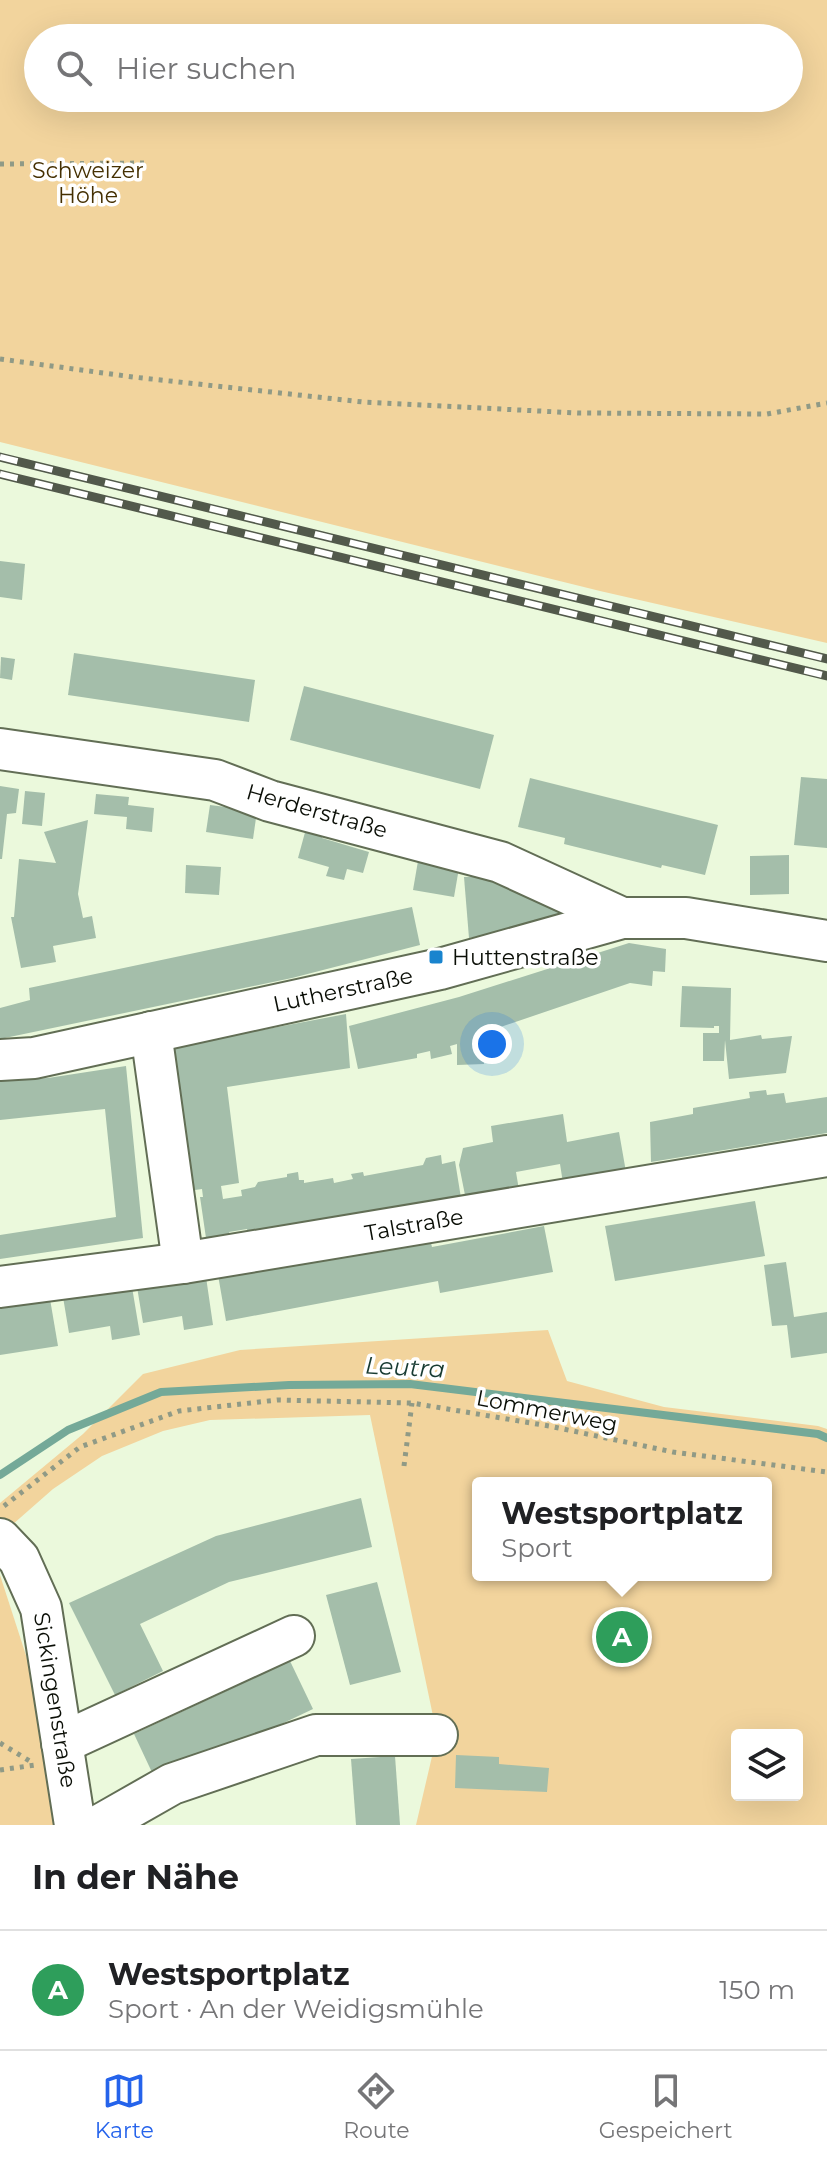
<!DOCTYPE html>
<html lang="de">
<meta charset="utf-8">
<style>
:root{--surface:#fff;--page:#f2f2f2;--text:#202124;--muted:#757577;--line:#e0e0e0;--accent:#2563eb}
body{margin:0;font-family:Montserrat,sans-serif;background:var(--page);color:var(--text)}
.controls{position:absolute;right:24px;bottom:24px;display:grid;overflow:hidden;border-radius:8px;box-shadow:0 8px 32px #0002}
.controls button{width:72px;height:72px;display:grid;place-items:center;padding:0;border:0;border-bottom:2px solid var(--line);background:var(--surface);color:var(--text);font:40px sans-serif}
.you{position:absolute;left:492px;top:1044px;width:28px;height:28px;margin:-20px;border:6px solid #fff;border-radius:50%;background:#1a73e8;box-shadow:0 0 0 12px #1a73e833}
.badge{display:grid;place-items:center;width:52px;height:52px;border-radius:50%;background:var(--accent);color:#fff;font-size:26px;font-weight:700}
.pin{position:absolute;translate:-50% -50%;border:4px solid #fff;box-shadow:0 2px 8px #0006}
.popup{position:absolute;left:472px;top:1477px;width:300px;height:104px;box-sizing:border-box;display:grid;place-content:center;border-radius:8px;background:var(--surface);filter:drop-shadow(0 2px 6px #0005);font-size:26px;white-space:nowrap;color:var(--muted)}
.popup b{font-size:30px;color:var(--text)}
.popup::after{content:'';position:absolute;left:50%;top:100%;margin-left:-16px;border:16px solid transparent;border-top-color:var(--surface)}
.list{margin:0;padding:0;list-style:none}
h2{display:flex;justify-content:space-between;align-items:center;height:104px;margin:0;padding:0 32px;font-size:34px}
h2 small{font-size:26px;font-weight:400;color:var(--muted)}
.list li{display:grid;grid-template-columns:52px 1fr auto;gap:24px;align-items:center;box-sizing:border-box;height:120px;padding:0 32px;border-top:2px solid var(--line)}
.list b{display:block;font-size:30px;white-space:nowrap}
.list p{margin:0;font-size:26px;white-space:nowrap;color:var(--muted)}
.list em{font-size:26px;font-style:normal;color:var(--muted)}
.icon{flex:none;width:44px;height:44px;fill:none;stroke:currentColor;stroke-width:2;stroke-linecap:round;stroke-linejoin:round}
.map{position:relative;flex:none;width:827px;height:1825px;overflow:hidden}
.search{position:absolute;background:var(--surface);box-shadow:0 8px 32px #0002;left:24px;right:24px;top:24px;height:88px;display:flex;align-items:center;gap:20px;box-sizing:border-box;padding:0 28px;border-radius:44px;color:var(--muted);font-size:30px}
.sheet{height:224px;background:var(--surface)}
nav{display:flex;justify-content:space-around;align-items:center;box-sizing:border-box;height:112px;border-top:2px solid var(--line);background:var(--surface);font-size:22px;color:var(--muted)}
nav a{display:grid;justify-items:center;gap:4px}
nav .on{color:var(--accent)}
.map>svg:first-child{display:block}
.green{fill:#f2d49d;fill-rule:evenodd}
.lines{fill:none;stroke-linecap:round;stroke-linejoin:round}
.stream{stroke:#74a998;stroke-width:8}
.building{fill:#a4beaa}
.minor-casing{stroke:#626e55;stroke-width:44}
.path{stroke:#909a86;stroke-width:5;stroke-dasharray:4 6;stroke-linecap:butt}
.minor{stroke:#fff;stroke-width:40}
.rail-casing{stroke:#52594b;stroke-width:9}
.rail{stroke:#fff;stroke-width:6;stroke-dasharray:18;stroke-linecap:butt}
.poi-dot{fill:#1984ce;stroke:#fff;stroke-width:3}
.labels{text-anchor:middle;dominant-baseline:central;stroke-width:7;stroke-linejoin:round;paint-order:stroke}
.park-label{font-size:22px;fill:#453002;stroke:#fff}
.street-label{font-size:22px;fill:#0a0e06;stroke:#fff}
.poi-label{font-size:22px;fill:#0a0e06;stroke:#fff;text-anchor:start}
.water-label{font-size:24px;font-style:italic;fill:#183b32;stroke:#fff}
</style>
<div class="map">
<svg width="827" height="1825" viewBox="0 0 827 1825">
<rect width="100%" height="100%" fill="#ebf9dc"/>
<g class="green">
<path d="M0 0H827V643L600 591 0 442ZM38 38H789V98H38Z"/>
<path d="M548 1330 567 1381 664 1407 818 1426 827 1429V1825H416L437 1735 370 1415 210 1420 163 1431 102 1456 53 1489 12 1525 0 1517V1503L83 1434 143 1374 240 1350ZM478 1483H766V1575H478ZM737 1735H797V1795H737Z"/>
<polygon points="0,1575 43,1708 62,1825 0,1825"/>
</g>
<g class="lines">
<polyline class="stream" points="0,1475 68,1430 161,1392 289,1385 410,1384 818,1434 827,1438"/>
</g>
<g class="building">
<polygon points="0,561 25,564 22,600 0,597"/>
<polygon points="74,653 255,680 249,722 68,695"/>
<polygon points="1,657 15,659 12,680 0,678"/>
<polygon points="304,686 494,735 480,789 290,740"/>
<polygon points="801,777 827,779 827,848 794,845"/>
<polygon points="530,778 718,825 705,875 662,865 661,868 564,844 565,838 518,827"/>
<polygon points="0,786 19,789 16,813 7,814 2,859 0,859"/>
<polygon points="25,791 45,793 42,826 22,824"/>
<polygon points="96,794 129,797 128,805 154,808 152,832 126,829 127,817 94,814"/>
<polygon points="210,805 257,811 253,839 206,832"/>
<polygon points="88,820 78,894 83,918 92,916 96,938 53,946 56,962 21,968 11,917 14,917 19,859 56,863 44,832"/>
<polygon points="307,825 324,830 322,838 369,852 363,873 347,869 344,880 326,876 329,867 298,858"/>
<polygon points="789,855 789,894 750,895 750,856"/>
<polygon points="418,861 459,868 454,897 413,890"/>
<polygon points="186,865 221,867 219,895 185,893"/>
<polygon points="515,876 574,917 469,938 464,877"/>
<polygon points="412,907 420,945 292,978 0,1039 0,1008 30,1000 29,988"/>
<polygon points="629,943 666,949 665,972 653,971 652,986 630,983 486,1032 484,1064 457,1065 457,1044 450,1046 452,1054 431,1059 430,1051 417,1054 417,1058 358,1069 349,1026 459,997"/>
<polygon points="682,986 731,988 730,1040 761,1035 762,1039 792,1036 786,1073 729,1079 725,1040 724,1061 703,1061 703,1033 719,1033 719,1026 714,1026 714,1028 680,1027"/>
<polygon points="346,1014 350,1068 227,1087 239,1183 221,1186 223,1199 242,1196 241,1190 255,1187 258,1182 287,1177 287,1174 298,1172 299,1180 304,1180 304,1183 333,1178 334,1183 353,1179 351,1174 363,1172 364,1176 423,1165 426,1158 441,1155 442,1164 455,1161 461,1198 248,1234 247,1229 229,1232 230,1235 206,1238 200,1197 203,1197 202,1189 188,1191 166,1048"/>
<polygon points="126,1066 143,1238 0,1259 0,1235 116,1217 105,1109 0,1120 0,1080 48,1078"/>
<polygon points="766,1090 767,1095 784,1093 786,1103 827,1097 827,1133 651,1162 650,1122 693,1114 693,1108 750,1098 749,1092"/>
<polygon points="563,1114 567,1142 619,1132 626,1172 563,1183 560,1164 516,1172 519,1190 466,1200 459,1165 463,1148 493,1142 491,1126"/>
<polygon points="755,1201 765,1256 615,1281 605,1226"/>
<polygon points="544,1226 553,1272 440,1293 438,1281 226,1321 218,1275 429,1235 432,1247"/>
<polygon points="786,1262 794,1317 827,1312 827,1353 791,1358 787,1325 772,1326 764,1265"/>
<polygon points="206,1277 213,1325 184,1330 182,1316 143,1323 137,1287"/>
<polygon points="132,1287 140,1335 112,1340 110,1326 69,1333 63,1297"/>
<polygon points="50,1299 58,1346 0,1355 0,1307"/>
<polygon points="361,1498 372,1547 229,1582 140,1624 163,1671 115,1695 69,1603 216,1536"/>
<polygon points="377,1582 401,1672 350,1685 326,1595"/>
<polygon points="290,1661 313,1709 157,1783 134,1734"/>
<polygon points="456,1755 499,1757 499,1764 549,1768 547,1792 455,1788"/>
<polygon points="395,1756 400,1825 356,1825 351,1759"/>
</g>
<g class="lines">
<defs>
<g id="minor">
<polyline points="0,749 215,780 270,801 500,862 622,918"/>
<polyline points="151,1032 183,1263"/>
<polyline points="0,1060 34,1058 440,969 622,918 686,918 827,941"/>
<polyline points="0,1287 183,1263 827,1156"/>
<polyline points="0,1539 19,1559 41,1608 75,1825"/>
<polyline points="62,1743 294,1636"/>
<polyline points="100,1825 172,1784 316,1735 437,1735"/>
</g>
</defs>
<use href="#minor" class="minor-casing"/>
<g class="path">
<polyline points="0,164 149,163"/>
<polyline points="0,359 133,377 363,402 578,413 767,414 827,403"/>
<polyline points="404,1466 412,1403"/>
<polyline points="4,1506 80,1447 179,1411 277,1400 412,1403 549,1426 673,1452 827,1472"/>
<polyline points="0,1743 33,1763"/>
<polyline points="0,1770 35,1765"/>
</g>
<use href="#minor" class="minor"/>
<defs>
<g id="rail">
<polyline points="0,457 827,659"/>
<polyline points="0,474 827,676"/>
</g>
</defs>
<use href="#rail" class="rail-casing"/>
<use href="#rail" class="rail"/>
</g>
<rect class="poi-dot" x="428" y="949" width="16" height="16" rx="4"/>
<g class="labels">
<g class="park-label">
<text x="88" y="170">Schweizer<tspan x="88" dy="25">Höhe</tspan></text>
</g>
<g class="street-label">
<text transform="translate(317 811) rotate(16)">Herderstraße</text>
<text transform="translate(343 990) rotate(-12)">Lutherstraße</text>
<text transform="translate(414 1225) rotate(-10)">Talstraße</text>
<text transform="translate(547 1411) rotate(11)">Lommerweg</text>
<text transform="translate(55 1700) rotate(81)">Sickingenstraße</text>
</g>
<g class="poi-label">
<text x="452" y="957">Huttenstraße</text>
</g>
<g class="water-label">
<text transform="translate(405 1367) rotate(3)">Leutra</text>
</g>
</g>
</svg>
<div class="controls">
<button><svg class="icon" aria-label="layers" viewBox="0 0 24 24"><path d="M12 4l9 5-9 5-9-5zM3 14l9 5 9-5"/></svg></button>
</div>
<div class="you"></div>
<div class="pin badge" style="left:622px;top:1637px;background:#2e9e5b">A</div>
<div class="popup"><b>Westsportplatz</b>Sport</div>
<div class="search"><svg class="icon" aria-label="search" viewBox="0 0 24 24"><circle cx="10" cy="10" r="6"/><path d="M15 15l6 6"/></svg>Hier suchen</div>
</div>
<section class="sheet">
<h2>In der Nähe<small></small></h2>
<ul class="list">
<li><span class="badge" style="background:#2e9e5b">A</span><div><b>Westsportplatz</b><p>Sport · An der Weidigsmühle</p></div><em>150 m</em></li>
</ul>
</section>
<nav>
<a class="on"><svg class="icon" aria-label="map" viewBox="0 0 24 24"><path d="M3 6l6-2 6 2 6-2v14l-6 2-6-2-6 2zM9 4v14M15 6v14"/></svg>Karte</a>
<a><svg class="icon" aria-label="directions" viewBox="0 0 24 24"><path d="M12 3l9 9-9 9-9-9zM9 14v-3h6M13 9l2 2-2 2"/></svg>Route</a>
<a><svg class="icon" aria-label="saved" viewBox="0 0 24 24"><path d="M7 4h10v16l-5-4-5 4z"/></svg>Gespeichert</a>
</nav>
